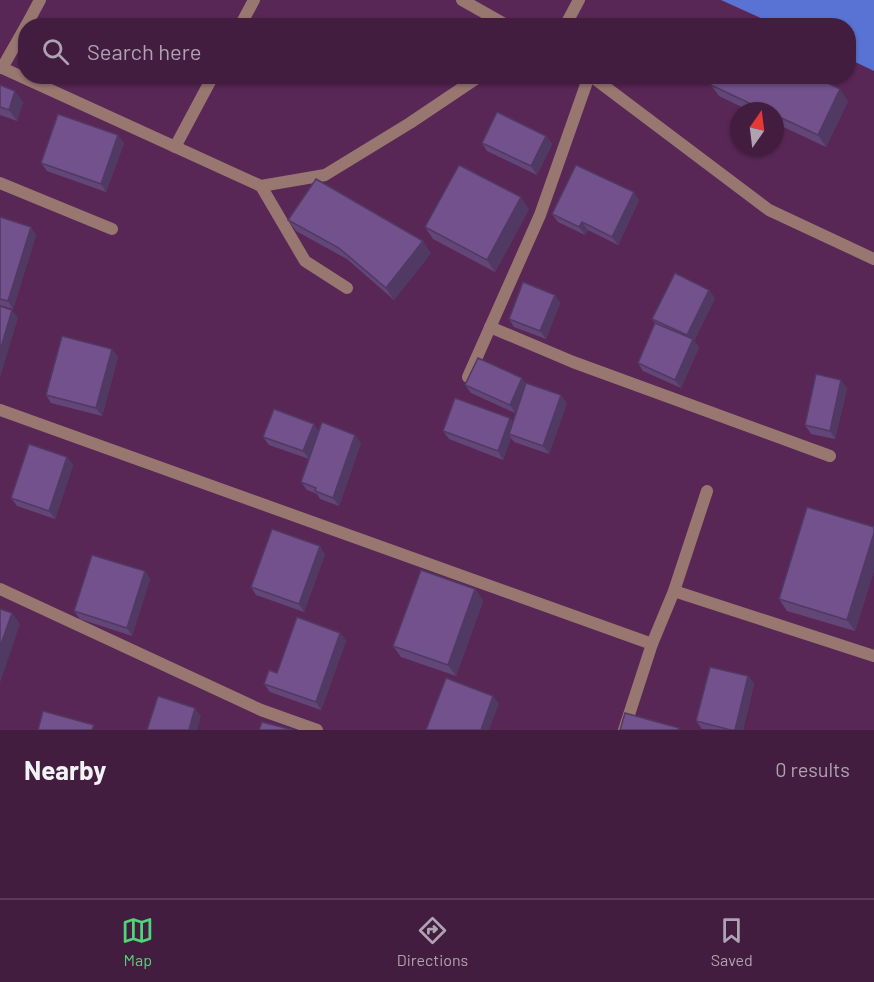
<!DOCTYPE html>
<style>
:root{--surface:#431d40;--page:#4d2a4b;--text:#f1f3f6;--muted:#afa2b1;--line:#5b3b59;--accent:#4ed676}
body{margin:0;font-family:Barlow,sans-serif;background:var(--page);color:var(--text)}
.compass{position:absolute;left:730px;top:102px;width:54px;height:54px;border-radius:50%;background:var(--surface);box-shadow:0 2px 4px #0004;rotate:14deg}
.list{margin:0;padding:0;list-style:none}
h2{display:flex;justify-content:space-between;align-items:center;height:78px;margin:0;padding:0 24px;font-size:26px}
h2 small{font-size:20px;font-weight:400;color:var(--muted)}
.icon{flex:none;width:33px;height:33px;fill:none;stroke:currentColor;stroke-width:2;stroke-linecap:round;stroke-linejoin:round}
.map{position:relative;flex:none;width:874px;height:730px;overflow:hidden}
.search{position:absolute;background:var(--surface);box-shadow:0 2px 4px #0004;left:18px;right:18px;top:18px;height:66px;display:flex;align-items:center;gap:15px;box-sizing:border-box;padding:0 21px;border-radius:24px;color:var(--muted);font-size:22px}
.sheet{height:168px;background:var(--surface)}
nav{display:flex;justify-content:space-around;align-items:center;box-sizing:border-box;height:84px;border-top:2px solid var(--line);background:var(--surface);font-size:16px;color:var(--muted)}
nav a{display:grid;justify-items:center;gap:3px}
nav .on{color:var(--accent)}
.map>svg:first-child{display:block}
.water{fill:#5873d3}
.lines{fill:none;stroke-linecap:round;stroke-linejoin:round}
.service{stroke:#997771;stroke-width:12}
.minor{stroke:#997771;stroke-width:12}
.wall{fill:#634678}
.shaded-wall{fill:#503962}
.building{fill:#73518c;stroke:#503962;stroke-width:1.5}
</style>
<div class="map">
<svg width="874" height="730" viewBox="0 0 874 730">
<rect width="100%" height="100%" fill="#592756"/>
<polygon class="water" points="721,0 874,0 874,71 849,59 848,26 776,25"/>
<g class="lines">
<polyline class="service" points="261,186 305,261 347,288"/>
<g class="minor">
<polyline points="462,0 508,26"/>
<polyline points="26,26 40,0"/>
<polyline points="240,26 254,0"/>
<polyline points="565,26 579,0"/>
<polyline points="0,67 261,186 325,175 410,123 480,76"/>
<polyline points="2,68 26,26"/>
<polyline points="591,76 769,210 874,259"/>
<polyline points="175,147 213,76"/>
<polyline points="0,183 112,229"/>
<polyline points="490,327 573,362 830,456"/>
<polyline points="468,377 540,215 589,76"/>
<polyline points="0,410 652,644 624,730"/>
<polyline points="0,589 261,710 317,730"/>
<polyline points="674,591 874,656"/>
<polyline points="652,644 674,591 707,491"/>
</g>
</g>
<g class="wall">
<polygon points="657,76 668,76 666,80"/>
<polygon points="0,85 23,102 17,121 0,115"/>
<polygon points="711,85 848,101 826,147 775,123 775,111 750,111 719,96"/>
<polygon points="546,136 552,144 537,175 487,151 482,143"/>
<polygon points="124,143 106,192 47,171 41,163"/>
<polygon points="639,200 618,245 588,230 585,235 558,222 552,214"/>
<polygon points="529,209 495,272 433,239 425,227"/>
<polygon points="0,217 36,235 13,309 0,305"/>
<polygon points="288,220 431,253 394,300 347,259 296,231"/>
<polygon points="555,295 560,303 546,339 514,327 509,319"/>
<polygon points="715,298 694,341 699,347 681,388 643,371 638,363 655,323 652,319"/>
<polygon points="118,357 102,416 51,403 46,395"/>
<polygon points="526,384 567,403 549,454 514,442 511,438 503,460 449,439 443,431 510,418 513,422 518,408 515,413 471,393 465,385"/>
<polygon points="847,388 835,439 811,434 805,425"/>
<polygon points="319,431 361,443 339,506 320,499 317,494 307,490 301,482 309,459 269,445 263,437"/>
<polygon points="67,457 73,465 55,519 17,506 11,498"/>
<polygon points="874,527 874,570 855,631 787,611 779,599"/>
<polygon points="325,554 304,612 256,595 251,587"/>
<polygon points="145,571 150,579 132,636 80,619 74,611"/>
<polygon points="475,589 483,601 456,676 401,657 393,646"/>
<polygon points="340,633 346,641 321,710 270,692 264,684 277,673"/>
<polygon points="748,676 754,684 743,730 702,729 696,721"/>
</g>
<g class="shaded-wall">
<polygon points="840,89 848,101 826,147 818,135"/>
<polygon points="15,91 23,102 17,121 9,110"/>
<polygon points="118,135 124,143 106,192 101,184"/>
<polygon points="546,136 552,144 537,175 531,166"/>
<polygon points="634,192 639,200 618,245 612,237"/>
<polygon points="521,197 529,209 495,272 487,260"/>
<polygon points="582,222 588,230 585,235 579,227"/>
<polygon points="31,227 36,235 13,309 8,301"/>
<polygon points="423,241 431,253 394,300 386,288"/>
<polygon points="709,290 715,298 694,341 699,347 681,388 675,380 692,342 687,335"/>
<polygon points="555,295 560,303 546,339 540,331"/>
<polygon points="12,310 18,318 0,378 0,351"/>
<polygon points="112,349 118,357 102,416 96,408"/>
<polygon points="522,378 528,386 515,413 510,405"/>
<polygon points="841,380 847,388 835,439 830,431"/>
<polygon points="561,395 567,403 549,454 543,446"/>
<polygon points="510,418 516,426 509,434 511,438 503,460 498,451"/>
<polygon points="314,424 319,432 309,459 303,451"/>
<polygon points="355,435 361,443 339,506 333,498"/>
<polygon points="67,457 73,465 55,519 49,511"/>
<polygon points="874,533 874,570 855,631 847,620"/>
<polygon points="320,546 325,554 304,612 299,604"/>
<polygon points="145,571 150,579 132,636 127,628"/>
<polygon points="475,589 483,601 456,676 448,665"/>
<polygon points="12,613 20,624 0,683 0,647"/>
<polygon points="340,633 346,641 321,710 316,702"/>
<polygon points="748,676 754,684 743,730 735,730"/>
<polygon points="493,696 499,704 489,730 481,730"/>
<polygon points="195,708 201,716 197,730 189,730"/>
</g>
<g class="building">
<polygon points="714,76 813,76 840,89 818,135 775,115 775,111 766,111 711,85"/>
<polygon points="0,85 15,91 9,110 0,107"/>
<polygon points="497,112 546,136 531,166 482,143"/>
<polygon points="58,114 118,135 101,184 41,163"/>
<polygon points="459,165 521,197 487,260 425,227"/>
<polygon points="576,165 634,192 612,237 582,222 579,227 552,214"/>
<polygon points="316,179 423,241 386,288 339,248 288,220"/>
<polygon points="0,217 31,227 8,301 0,299"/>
<polygon points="675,273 709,290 687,335 652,319"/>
<polygon points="523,282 555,295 540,331 509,319"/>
<polygon points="0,306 12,310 0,351"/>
<polygon points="655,323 693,339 675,380 638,363"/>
<polygon points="62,336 112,349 96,408 46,395"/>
<polygon points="478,358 522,378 510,405 465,385"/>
<polygon points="816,374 841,380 830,431 805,425"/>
<polygon points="526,383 561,395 543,446 509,434"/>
<polygon points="455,398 510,418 498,451 443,431"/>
<polygon points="274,409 314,424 303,451 263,437"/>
<polygon points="322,422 355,435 333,498 315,491 316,488 301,482"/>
<polygon points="29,444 67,457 49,511 11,498"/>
<polygon points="807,507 874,527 874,533 847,620 779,599"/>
<polygon points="272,529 320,546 299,604 251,587"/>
<polygon points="92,555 145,571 127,628 74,611"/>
<polygon points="421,570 475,589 448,665 393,646"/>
<polygon points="0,609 12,613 0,647"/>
<polygon points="297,617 340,633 316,702 264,684 269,670 277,673"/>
<polygon points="710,667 748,676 735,730 731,730 696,721"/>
<polygon points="446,678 493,696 481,730 426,730"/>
<polygon points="158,696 195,708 189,730 147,730"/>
<polygon points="43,711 94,725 92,730 38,730"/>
<polygon points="625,713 679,728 678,730 620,730"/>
<polygon points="262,722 293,730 259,730"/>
</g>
</svg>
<svg class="compass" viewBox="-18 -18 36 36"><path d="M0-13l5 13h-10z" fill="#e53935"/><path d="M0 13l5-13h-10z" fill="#afa2b1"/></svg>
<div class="search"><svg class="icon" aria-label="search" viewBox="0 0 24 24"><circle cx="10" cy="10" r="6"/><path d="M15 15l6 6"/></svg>Search here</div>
</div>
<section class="sheet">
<h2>Nearby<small>0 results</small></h2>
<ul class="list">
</ul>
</section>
<nav>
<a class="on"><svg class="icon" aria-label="map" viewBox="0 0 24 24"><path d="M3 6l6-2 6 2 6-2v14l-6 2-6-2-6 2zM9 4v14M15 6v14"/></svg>Map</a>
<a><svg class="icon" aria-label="directions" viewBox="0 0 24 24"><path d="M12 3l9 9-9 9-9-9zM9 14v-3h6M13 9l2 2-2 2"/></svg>Directions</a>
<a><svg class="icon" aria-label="saved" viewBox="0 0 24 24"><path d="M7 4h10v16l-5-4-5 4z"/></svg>Saved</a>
</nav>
